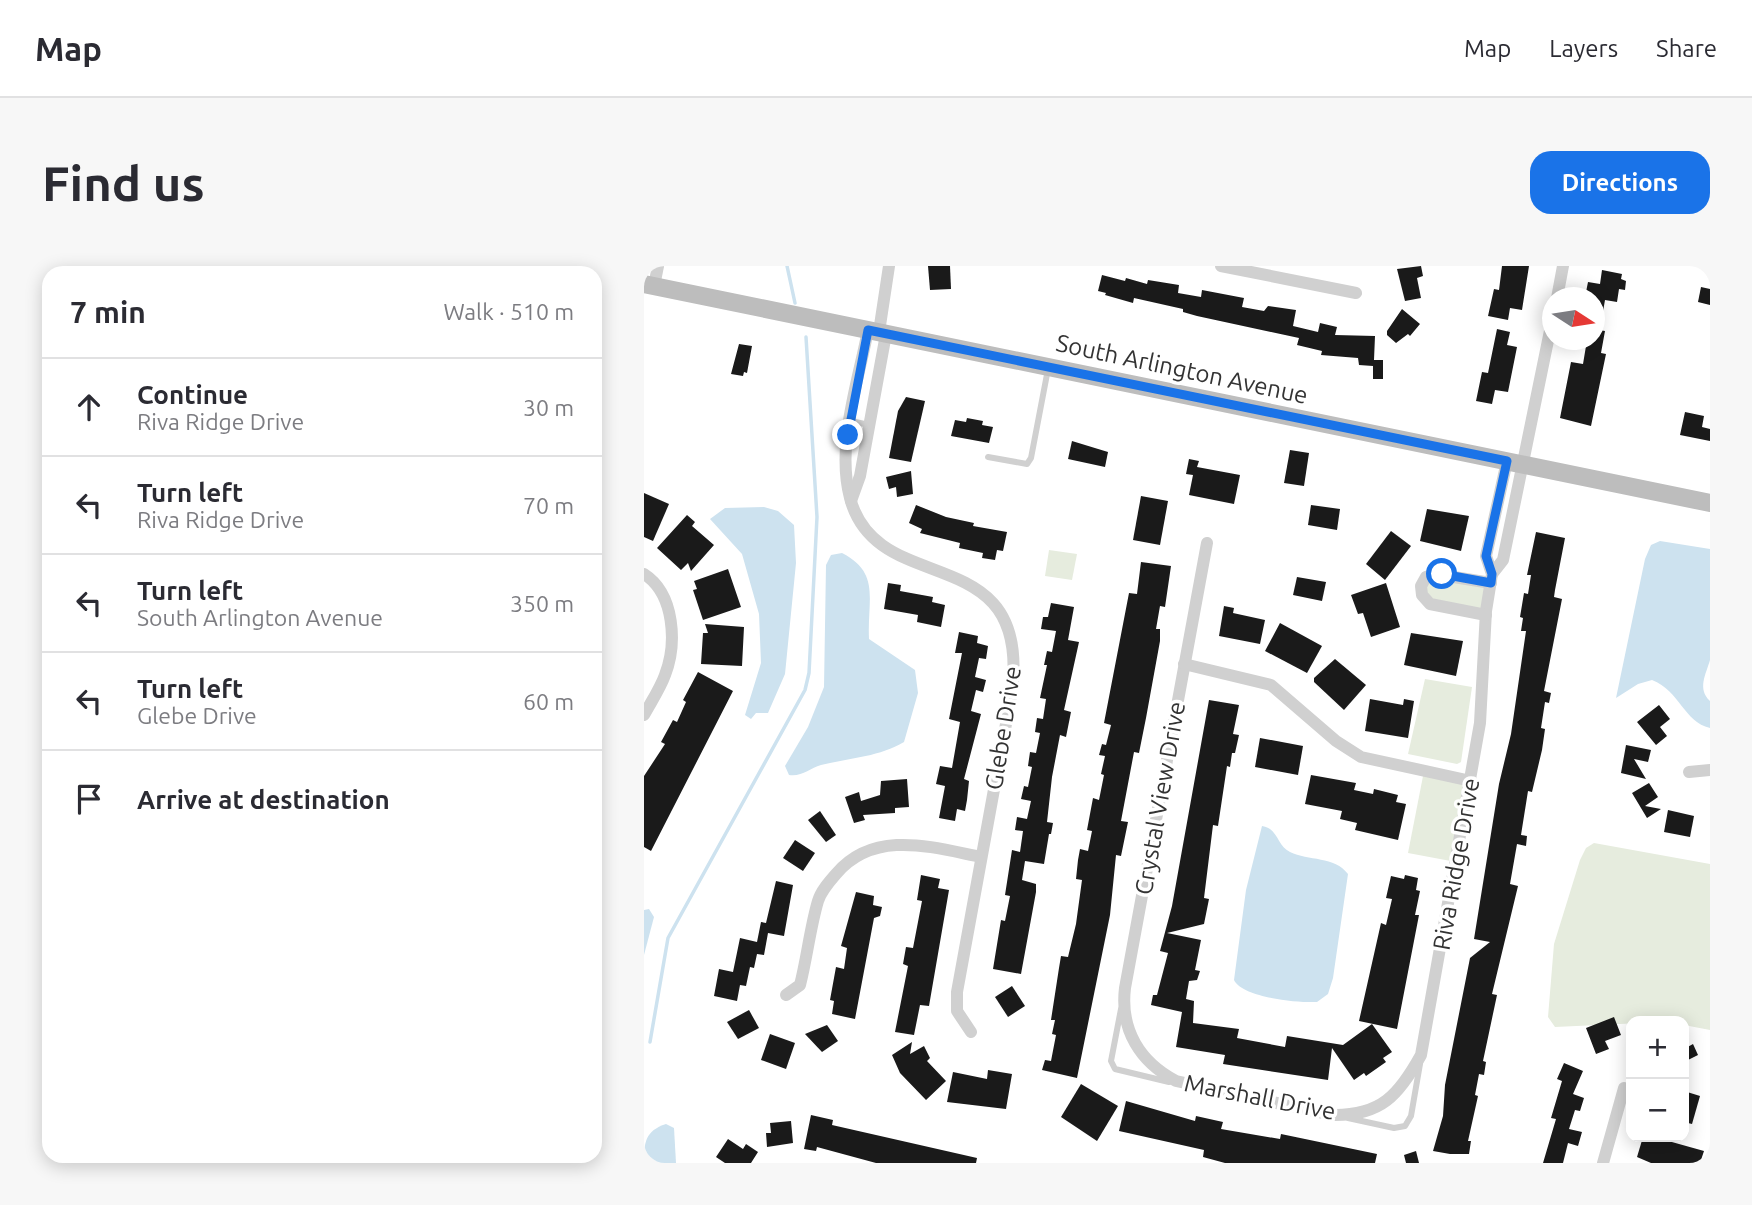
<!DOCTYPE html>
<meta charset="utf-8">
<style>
:root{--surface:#fff;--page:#f7f7f7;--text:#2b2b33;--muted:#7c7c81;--line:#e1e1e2;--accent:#1a73e8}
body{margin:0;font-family:Ubuntu,sans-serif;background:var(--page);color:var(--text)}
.controls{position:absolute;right:21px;bottom:21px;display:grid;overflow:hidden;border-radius:14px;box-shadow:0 4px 18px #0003}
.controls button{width:63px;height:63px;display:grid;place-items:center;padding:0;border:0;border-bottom:2px solid var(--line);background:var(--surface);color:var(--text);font:35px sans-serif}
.compass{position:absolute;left:898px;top:21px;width:63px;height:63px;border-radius:50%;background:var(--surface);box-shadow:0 4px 18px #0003;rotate:102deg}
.stop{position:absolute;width:21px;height:21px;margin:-16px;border:5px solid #1a73e8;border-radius:50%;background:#fff}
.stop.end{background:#1a73e8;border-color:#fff;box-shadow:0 2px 7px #0008}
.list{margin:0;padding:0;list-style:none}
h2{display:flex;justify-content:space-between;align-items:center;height:91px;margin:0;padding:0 28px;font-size:30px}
h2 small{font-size:23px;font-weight:400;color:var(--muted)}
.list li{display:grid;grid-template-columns:46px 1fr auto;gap:21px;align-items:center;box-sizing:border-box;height:98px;padding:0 28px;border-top:2px solid var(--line)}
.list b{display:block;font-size:26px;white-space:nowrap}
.list p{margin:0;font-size:23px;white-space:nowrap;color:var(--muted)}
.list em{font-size:23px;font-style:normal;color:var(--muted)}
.icon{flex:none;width:38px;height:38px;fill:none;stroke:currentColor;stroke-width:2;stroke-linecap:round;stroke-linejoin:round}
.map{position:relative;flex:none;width:1066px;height:897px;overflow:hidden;border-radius:21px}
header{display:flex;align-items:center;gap:42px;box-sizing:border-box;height:98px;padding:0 35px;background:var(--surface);border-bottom:2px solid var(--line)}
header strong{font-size:33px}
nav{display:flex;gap:38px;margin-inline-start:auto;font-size:24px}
.intro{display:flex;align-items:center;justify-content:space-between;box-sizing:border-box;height:168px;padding:0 42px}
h1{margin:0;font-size:49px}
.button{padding:18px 32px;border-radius:21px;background:var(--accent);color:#fff;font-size:24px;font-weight:700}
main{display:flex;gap:42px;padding:0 42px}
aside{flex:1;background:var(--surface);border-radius:21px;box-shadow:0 4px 18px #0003}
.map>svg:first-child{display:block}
.green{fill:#e6ecde}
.water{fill:#cde2ef}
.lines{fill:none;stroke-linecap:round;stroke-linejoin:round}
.stream{stroke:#cde2ef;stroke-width:3.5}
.building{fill:#1a1a1a}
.lane{stroke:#d0d0d0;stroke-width:6}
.street{stroke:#d0d0d0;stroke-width:12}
.secondary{stroke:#bdbdbd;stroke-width:18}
.route{stroke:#1a73e8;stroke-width:9}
.labels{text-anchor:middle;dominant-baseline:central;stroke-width:7;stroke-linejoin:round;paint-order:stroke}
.street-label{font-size:24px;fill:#333;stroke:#fff}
</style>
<header>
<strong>Map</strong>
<nav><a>Map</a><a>Layers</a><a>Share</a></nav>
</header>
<div class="intro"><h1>Find us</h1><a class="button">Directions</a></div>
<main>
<aside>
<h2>7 min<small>Walk · 510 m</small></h2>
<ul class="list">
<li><svg class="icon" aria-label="ahead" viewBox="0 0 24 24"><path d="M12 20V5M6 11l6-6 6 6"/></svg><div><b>Continue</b><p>Riva Ridge Drive</p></div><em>30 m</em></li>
<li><svg class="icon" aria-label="left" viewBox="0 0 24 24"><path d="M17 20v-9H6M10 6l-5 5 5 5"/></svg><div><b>Turn left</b><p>Riva Ridge Drive</p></div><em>70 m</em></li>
<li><svg class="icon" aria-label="left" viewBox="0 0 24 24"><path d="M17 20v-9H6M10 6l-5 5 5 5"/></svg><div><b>Turn left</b><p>South Arlington Avenue</p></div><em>350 m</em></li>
<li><svg class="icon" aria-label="left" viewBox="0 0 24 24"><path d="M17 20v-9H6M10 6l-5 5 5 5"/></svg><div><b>Turn left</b><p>Glebe Drive</p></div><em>60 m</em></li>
<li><svg class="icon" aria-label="arrive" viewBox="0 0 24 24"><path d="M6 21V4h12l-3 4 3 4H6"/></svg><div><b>Arrive at destination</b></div></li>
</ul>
</aside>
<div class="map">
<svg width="1066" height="897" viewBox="0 0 1066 897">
<rect width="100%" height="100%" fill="#fff"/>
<g class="green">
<polygon points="405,284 433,288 428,314 401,310"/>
<polygon points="780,313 847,317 842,344 792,339 777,320"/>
<polygon points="781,413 828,421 817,496 813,498 764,488"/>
<polygon points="780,505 827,515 812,596 764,587"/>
<polygon points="950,577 1066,598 1066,764 1040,759 1040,755 911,761 904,751 910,678 936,594 942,582"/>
</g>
<g class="water">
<polygon points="120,241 134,245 150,259 152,297 141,408 124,447 112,447 107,453 101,449 117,397 115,348 98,288 66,253 81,242"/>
<path d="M1016 275 1066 283C1066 308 1066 375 1066 394 1062 408 1053 423 1066 435V462C1040 456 1036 425 1008 414L994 418 972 432 1001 293 1007 279Z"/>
<path d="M198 287C237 307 223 334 225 373L271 404 274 427 260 476C235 491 205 492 177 499 166 502 158 511 145 509L141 500 164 461 180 421 182 299 187 289Z"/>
<path d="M618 560C634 562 633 580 646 586 664 595 691 590 704 608L689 712 684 728 673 736C655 737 599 732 590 714L602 624Z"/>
<polygon points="5,643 10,651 0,689 0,644"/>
<path d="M22 858 30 862 32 897H0C0 876 1 865 22 858Z"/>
</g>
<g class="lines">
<g class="stream">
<polyline points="143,0 151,37"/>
<polyline points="6,776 24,672 161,424 165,407 173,251 162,71"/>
</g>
</g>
<g class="building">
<polygon points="284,0 306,0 307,23 286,24"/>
<polygon points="777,0 779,10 773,12 777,32 761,35 753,3"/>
<polygon points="858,0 885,0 878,44 866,42 864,54 844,50 850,23 855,24"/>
<polygon points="958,4 978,8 977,13 982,15 981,24 975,23 973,36 961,34 956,63 950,63 950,32 941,31 944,16 956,18"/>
<polygon points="458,9 481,15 482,12 503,18 504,14 535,19 534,27 557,31 558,24 600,32 598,41 620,45 624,40 652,44 649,60 674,66 676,57 693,61 691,69 731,70 730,94 739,94 739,113 729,113 729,100 715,99 714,92 677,89 678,85 653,79 655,72 553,50 539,46 539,43 490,32 489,37 461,29 462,27 454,25"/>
<polygon points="1057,21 1066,23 1066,39 1054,36"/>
<polygon points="758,43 776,58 766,70 764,68 752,77 743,69 743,65"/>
<polygon points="853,63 866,66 863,79 873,81 864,126 851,124 848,138 832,135 838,106 844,107"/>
<polygon points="950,63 961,65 957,87 962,88 947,160 916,152 927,96 939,98 943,74 950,74"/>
<polygon points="95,78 108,80 103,107 100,106 99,110 87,108"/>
<polygon points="262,131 281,135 267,196 245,192 254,145"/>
<polygon points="1041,146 1060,150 1058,161 1066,163 1066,175 1036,169"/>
<polygon points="323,152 339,155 338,159 349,161 345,177 307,170 311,154 322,156"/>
<polygon points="428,175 464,186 461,201 424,193"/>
<polygon points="646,184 665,187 660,220 640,217"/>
<polygon points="545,193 555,195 553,201 596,209 590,238 545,229 549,209 542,208"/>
<polygon points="267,205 269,228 253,231 252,221 245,223 242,211"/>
<polygon points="0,227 25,238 9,275 0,271"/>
<polygon points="497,230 524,235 516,279 489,274"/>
<polygon points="272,239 302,251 330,257 329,260 363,266 359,285 353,284 351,294 338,292 339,287 315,282 316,277 276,267 278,263 265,257"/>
<polygon points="667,239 696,243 693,264 664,259"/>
<polygon points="783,243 825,250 817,285 776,275"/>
<polygon points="43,249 51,256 48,260 70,279 47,305 44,297 37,304 13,282"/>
<polygon points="747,265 767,280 741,314 722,298"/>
<polygon points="892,266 921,272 911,324 910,331 918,333 900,425 907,427 905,437 901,436 897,462 901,463 898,484 888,526 884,525 877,569 883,570 882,580 873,578 866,618 874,620 848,728 853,729 839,795 842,796 840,809 835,808 831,829 834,830 824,875 827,875 825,888 806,888 789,885 799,850 801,819 826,692 846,676 830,673 855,518 867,468 882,365 877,365 879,352 876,351 880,327 884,328 887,309 883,309"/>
<polygon points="497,296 527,300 521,341 516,340 512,363 516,363 516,375 502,452 495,487 490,486 477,555 484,556 477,590 472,589 466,649 433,812 398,804 401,794 407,795 412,769 408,768 411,754 407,754 415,702 417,690 424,691 432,658 438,614 432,613 434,594 436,583 444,585 448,565 443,564 449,532 455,534 460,509 457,508 461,490 455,489 458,478 462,479 467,459 460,457 485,327 493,328"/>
<polygon points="84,303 97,341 59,354 49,324 53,323 50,315"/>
<polygon points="653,311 682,316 678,335 649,329"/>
<polygon points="244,317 257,319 256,325 289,331 288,336 301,339 297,361 273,356 274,349 240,343"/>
<polygon points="742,317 756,361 727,371 719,347 714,348 707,329"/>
<polygon points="407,337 430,341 424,374 435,376 420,444 427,446 422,471 416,469 408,511 403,556 409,557 407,568 405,568 400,598 381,595 378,614 392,618 392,626 377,708 349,703 357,654 361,655 366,630 361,629 368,584 376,586 379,565 371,564 373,551 383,553 387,535 377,533 380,520 384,521 388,501 384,500 386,486 392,487 396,467 391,466 393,452 399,453 402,433 396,432 403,399 400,399 403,385 408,386 412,365 397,363 399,351 404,351"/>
<polygon points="580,340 590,342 589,347 621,354 616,378 575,370"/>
<polygon points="636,357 678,380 663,407 621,385"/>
<polygon points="61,358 100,361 98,400 57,398 59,367 64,367"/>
<polygon points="315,366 334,370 333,377 344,380 342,393 335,392 331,411 342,414 339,426 332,424 327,445 337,448 320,513 325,515 323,534 321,545 313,543 311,555 295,552 301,520 292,518 296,500 308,502 316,456 305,453 318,387 311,387"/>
<polygon points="767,367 819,375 812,410 760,399"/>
<polygon points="691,393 722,419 700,444 670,416 670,412"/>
<polygon points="54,406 89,425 7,585 0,581 0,510 21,478 17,476 29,454 33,456 42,436 39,434"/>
<polygon points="726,433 759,439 760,433 770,435 764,472 721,465"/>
<polygon points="565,434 595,439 589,468 595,469 591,487 588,487 586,501 583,500 574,560 569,559 560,632 565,633 560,658 523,667 557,674 551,704 556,705 553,714 545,715 542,733 550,735 549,757 595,763 593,772 641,781 643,770 699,779 728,758 748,786 739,792 742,796 722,810 720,807 710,814 688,782 684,814 579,798 581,789 532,781 538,746 507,739 509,729 513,729 524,687 516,685 528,640"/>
<polygon points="1015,439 1026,453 1016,461 1023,470 1012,479 993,456"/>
<polygon points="616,472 659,480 654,509 611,501"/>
<polygon points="982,479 1007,484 1004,496 990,493 1002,513 977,507"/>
<polygon points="667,509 712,517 710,524 729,528 730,523 754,529 752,536 762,538 754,574 711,564 713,557 696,553 698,545 661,538"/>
<polygon points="263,513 265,541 251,542 251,547 219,549 221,554 210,557 201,531 215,526 217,535 236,529 237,515"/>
<polygon points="1005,517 1014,531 1001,540 1017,543 1003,552 988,527"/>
<polygon points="1024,544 1050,550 1046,571 1020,566"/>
<polygon points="176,545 192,569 182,576 164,554"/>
<polygon points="151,574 171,587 159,605 139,592"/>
<polygon points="277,609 296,613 294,622 305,624 285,740 276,739 270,769 251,766 264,700 259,698 262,681 269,682 278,635 273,634"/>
<polygon points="761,609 774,612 772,624 776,625 771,649 775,649 753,763 715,755 737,657 742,659 748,633 742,632 747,610 760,613"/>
<polygon points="132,615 149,619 140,670 124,667 120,689 113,688 110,702 106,701 102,720 96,719 93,735 70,730 75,703 89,706 96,672 113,676 117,656 122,657"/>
<polygon points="212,626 230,630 229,639 238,641 236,650 230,652 211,753 188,748 190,735 186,734 192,701 200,703 203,682 197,680"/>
<polygon points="368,720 381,740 364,751 351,731"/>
<polygon points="105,744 115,762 94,773 83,756"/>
<polygon points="970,751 977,769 961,775 965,783 952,788 942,762"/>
<polygon points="183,759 194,775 178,786 161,768"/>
<polygon points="126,768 151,777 142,803 117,794"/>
<polygon points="268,776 266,788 280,780 286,792 283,795 302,815 282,834 256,807 248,789"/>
<polygon points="1049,778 1054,789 1040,796 1040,783"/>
<polygon points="920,797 939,805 929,828 940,832 936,845 931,844 925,863 938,866 934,880 924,877 919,897 899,897 912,853 907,852 918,815 913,813"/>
<polygon points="344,804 368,808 362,843 303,836 309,806 343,813"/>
<polygon points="437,818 474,840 453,875 417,851"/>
<polygon points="1040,825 1056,830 1048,858 1040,856"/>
<polygon points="482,835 551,855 552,850 579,856 577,863 636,873 637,868 733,888 731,897 581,897 559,891 560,884 475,865"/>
<polygon points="167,849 189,854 188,859 333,892 332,897 232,897 173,881 172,885 160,883"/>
<polygon points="147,855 149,877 123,881 122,867 127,867 126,857"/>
<polygon points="999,871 1010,871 1060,885 1056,897 1007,897 993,891"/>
<polygon points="84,873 99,883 102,878 114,886 107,897 81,897 72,891"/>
<polygon points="772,885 775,897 762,897 760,889"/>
</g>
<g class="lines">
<g class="lane">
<polyline points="207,155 225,159"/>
<polyline points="344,191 383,198 387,192 404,103"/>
<polyline points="477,743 467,795 471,803 525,816"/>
<polyline points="704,852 750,862 761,860 767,850 776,798"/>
</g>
<g class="street">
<polyline points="577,0 712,27"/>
<polyline points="10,20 14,0"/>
<polyline points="913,32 919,0"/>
<path d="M224 64C214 117 192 179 206 232 233 335 387 270 368 425L313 726V745L327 766"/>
<polyline points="235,66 245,0"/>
<polyline points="207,235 216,210 242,68"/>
<path d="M563 277 481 722C476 764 496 796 532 815L688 849C737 850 755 829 777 789L836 457 842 345 848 308 842 290 863 195"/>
<path d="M0 308C31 328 33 378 21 409 16 423 7 436 0 449"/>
<polyline points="848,308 859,294 908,55"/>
<polyline points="842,349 786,338 778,329 777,320 782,311 791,308 847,317"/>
<polyline points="540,398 627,419 692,475 717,491 827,515"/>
<polyline points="1045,506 1066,504"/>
<path d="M142 729 156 719C163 692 166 662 174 635 177 625 185 616 192 608 230 563 287 581 337 591"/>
<polyline points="959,897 980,822"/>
</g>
<polyline class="secondary" points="0,18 1066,237"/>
</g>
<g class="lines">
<polyline class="route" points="204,169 224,64 863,195 842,290 848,308 847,317 798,308"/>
</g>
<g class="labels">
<g class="street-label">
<text transform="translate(538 103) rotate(12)">South Arlington Avenue</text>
<text transform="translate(359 462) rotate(-81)">Glebe Drive</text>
<text transform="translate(516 532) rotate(-80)">Crystal View Drive</text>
<text transform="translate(812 598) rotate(-80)">Riva Ridge Drive</text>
<text transform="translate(616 831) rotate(11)">Marshall Drive</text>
</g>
</g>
</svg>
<div class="controls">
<button>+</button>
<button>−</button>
</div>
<svg class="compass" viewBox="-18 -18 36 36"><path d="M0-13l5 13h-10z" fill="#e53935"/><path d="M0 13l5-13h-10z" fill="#7c7c81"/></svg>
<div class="stop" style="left:798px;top:308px"></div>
<div class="stop end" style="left:204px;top:169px"></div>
</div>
</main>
